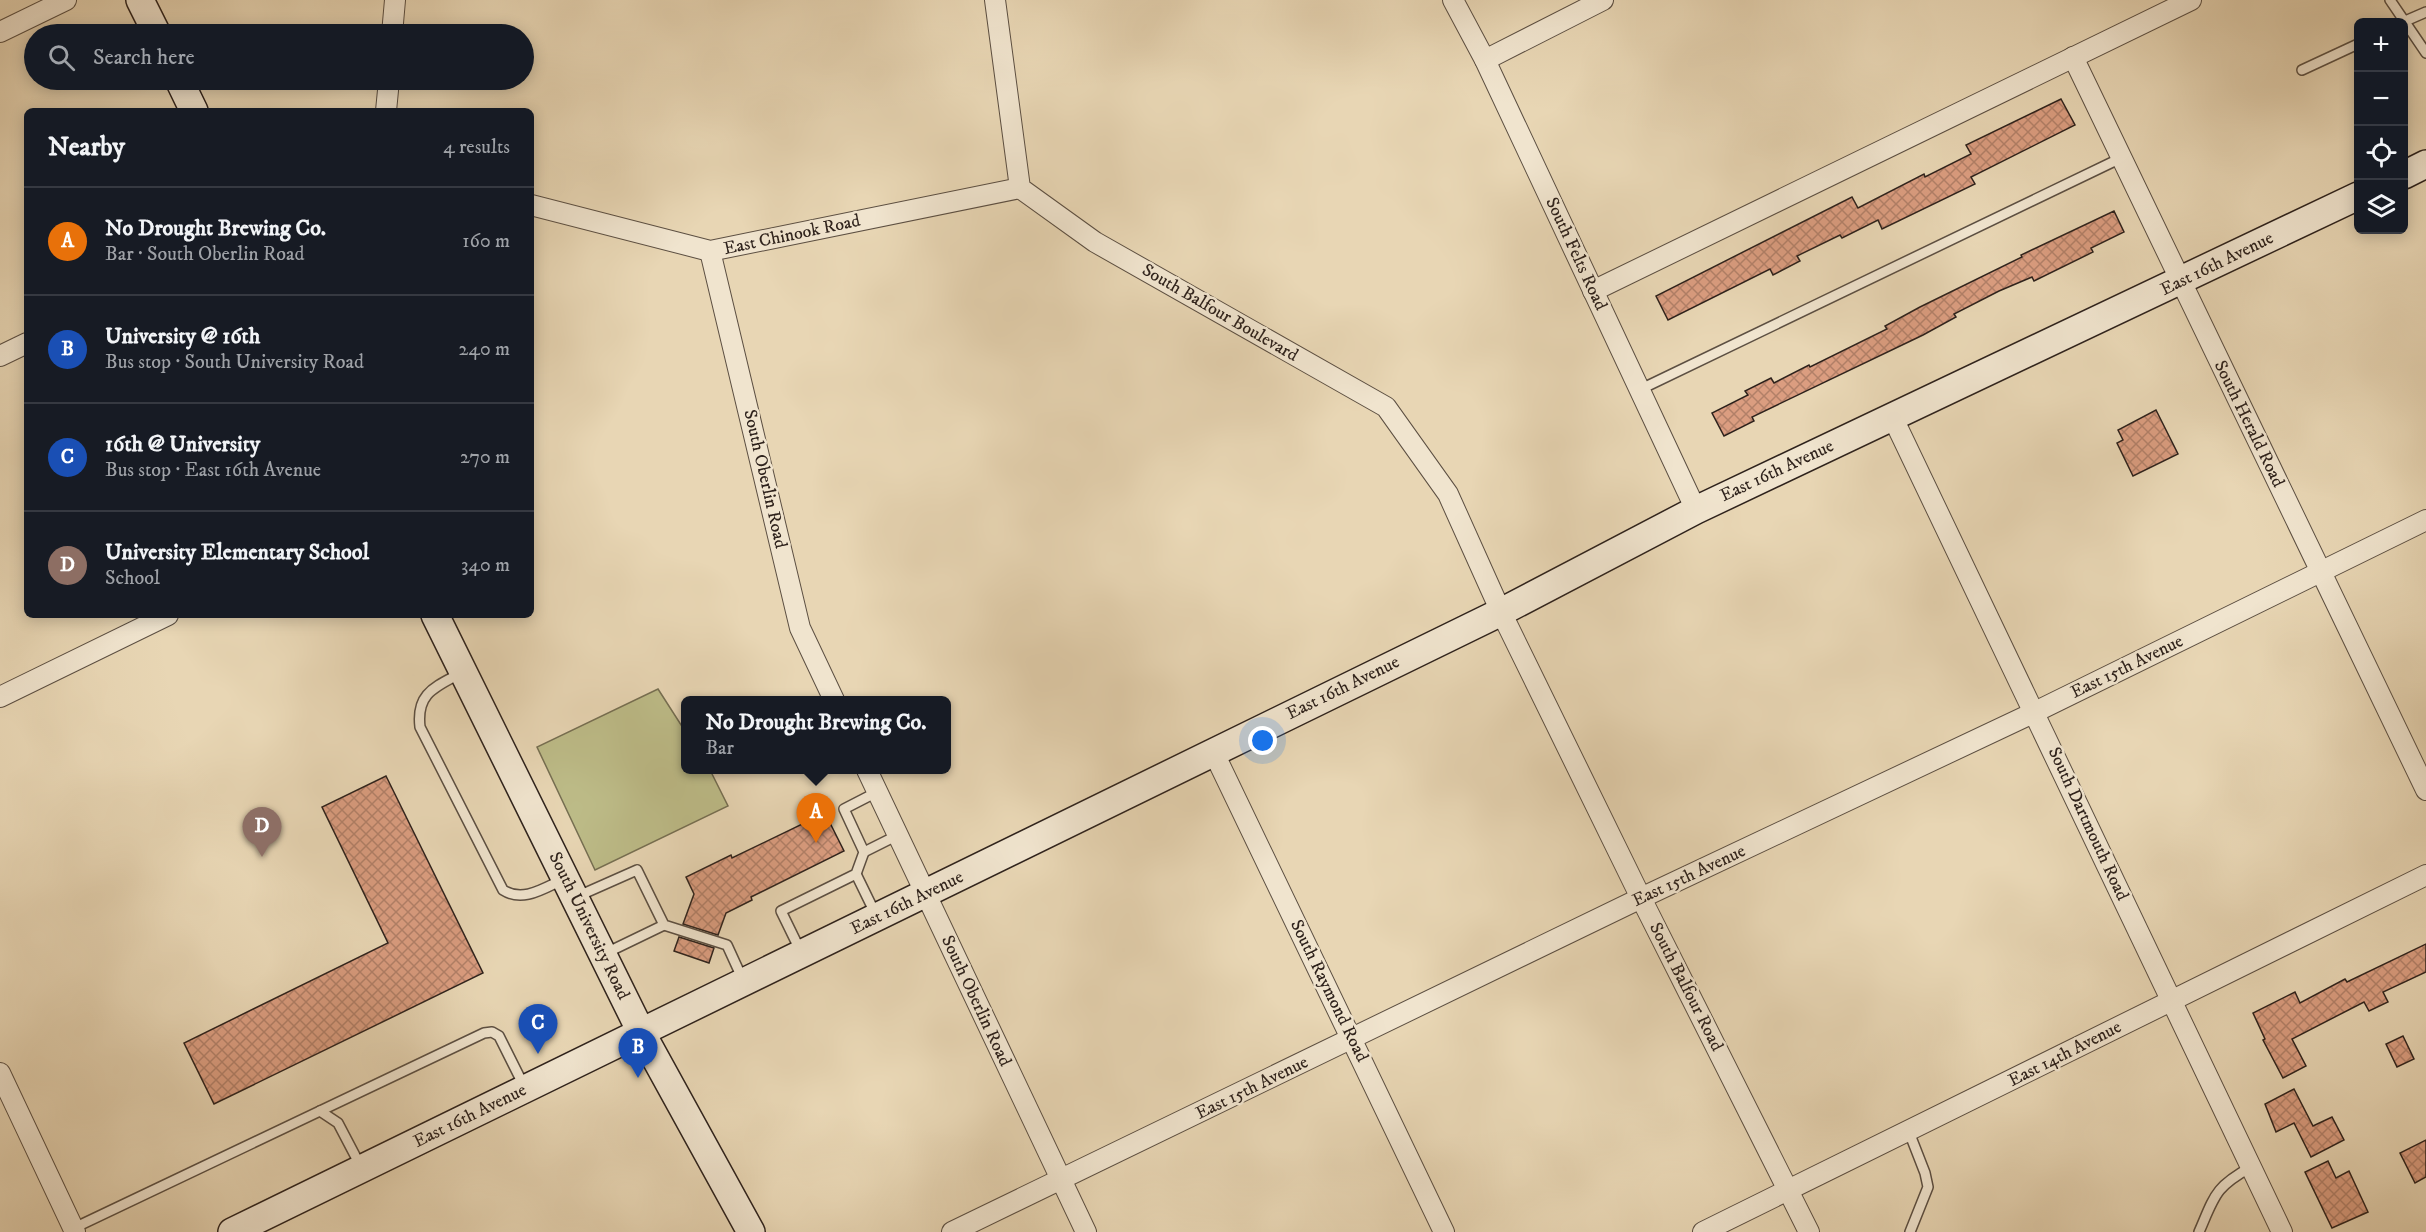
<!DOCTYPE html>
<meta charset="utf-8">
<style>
:root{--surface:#171b24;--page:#242831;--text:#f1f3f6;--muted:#9ea1a6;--line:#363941;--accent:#c59692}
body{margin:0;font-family:"IM FELL DW Pica",serif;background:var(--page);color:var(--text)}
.controls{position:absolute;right:18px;top:18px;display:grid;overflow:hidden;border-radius:9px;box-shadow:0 3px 15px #0003}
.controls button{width:54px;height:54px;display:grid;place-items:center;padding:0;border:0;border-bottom:2px solid var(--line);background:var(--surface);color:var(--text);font:30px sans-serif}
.you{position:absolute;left:1263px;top:741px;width:21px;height:21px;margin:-15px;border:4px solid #fff;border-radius:50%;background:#1a73e8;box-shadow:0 0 0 9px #1a73e833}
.badge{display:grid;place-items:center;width:39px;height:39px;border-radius:50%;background:var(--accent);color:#fff;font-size:20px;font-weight:700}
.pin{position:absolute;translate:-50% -50px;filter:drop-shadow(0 2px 3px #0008)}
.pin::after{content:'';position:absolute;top:32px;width:21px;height:18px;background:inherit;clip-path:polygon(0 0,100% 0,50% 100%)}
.popup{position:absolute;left:681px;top:696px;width:270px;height:78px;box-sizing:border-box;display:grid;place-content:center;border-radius:9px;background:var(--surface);filter:drop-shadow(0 2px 4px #0005);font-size:20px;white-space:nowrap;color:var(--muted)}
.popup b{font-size:22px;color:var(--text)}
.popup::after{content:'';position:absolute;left:50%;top:100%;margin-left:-12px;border:12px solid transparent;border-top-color:var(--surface)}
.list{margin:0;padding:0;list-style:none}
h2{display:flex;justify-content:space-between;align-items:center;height:78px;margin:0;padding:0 24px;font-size:26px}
h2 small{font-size:20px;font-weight:400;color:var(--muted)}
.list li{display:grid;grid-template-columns:39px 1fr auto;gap:18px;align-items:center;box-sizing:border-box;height:108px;padding:0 24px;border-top:2px solid var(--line)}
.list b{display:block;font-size:22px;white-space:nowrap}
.list p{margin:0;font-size:20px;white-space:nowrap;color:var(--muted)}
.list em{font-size:20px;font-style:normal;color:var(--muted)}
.icon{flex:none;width:33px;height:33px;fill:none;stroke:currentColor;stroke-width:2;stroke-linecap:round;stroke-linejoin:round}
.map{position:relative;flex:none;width:2426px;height:1232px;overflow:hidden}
.search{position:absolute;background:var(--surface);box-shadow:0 3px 15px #0003;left:24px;top:24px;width:510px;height:66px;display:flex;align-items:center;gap:15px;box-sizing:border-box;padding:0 21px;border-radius:33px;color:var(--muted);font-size:22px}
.panel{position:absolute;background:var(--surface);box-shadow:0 3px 15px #0003;left:24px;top:108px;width:510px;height:510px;border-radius:9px}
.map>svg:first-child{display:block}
.grass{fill:#bdbc88;stroke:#766f52;stroke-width:1.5}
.building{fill:url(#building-cross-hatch);stroke:#2e221c;stroke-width:1.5}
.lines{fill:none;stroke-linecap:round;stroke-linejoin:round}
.lane-casing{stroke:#5c4f42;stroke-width:12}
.street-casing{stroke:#5c4f42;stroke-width:22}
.secondary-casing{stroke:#2e221c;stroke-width:30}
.lane{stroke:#f0e4ce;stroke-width:9}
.street{stroke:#f0e4ce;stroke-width:20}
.secondary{stroke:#f0e4ce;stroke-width:27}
.labels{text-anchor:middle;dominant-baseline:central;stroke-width:5;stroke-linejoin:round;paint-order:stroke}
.street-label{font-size:18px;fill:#2e221c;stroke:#f0e4ce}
</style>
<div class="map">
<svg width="2426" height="1232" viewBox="0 0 2426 1232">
<defs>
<pattern id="building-cross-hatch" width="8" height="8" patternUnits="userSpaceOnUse" patternTransform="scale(1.5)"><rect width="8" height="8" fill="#db9d80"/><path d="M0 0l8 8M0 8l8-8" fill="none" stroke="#b28068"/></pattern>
</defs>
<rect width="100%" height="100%" fill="#e8d6b4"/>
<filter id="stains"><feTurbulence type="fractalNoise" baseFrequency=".00333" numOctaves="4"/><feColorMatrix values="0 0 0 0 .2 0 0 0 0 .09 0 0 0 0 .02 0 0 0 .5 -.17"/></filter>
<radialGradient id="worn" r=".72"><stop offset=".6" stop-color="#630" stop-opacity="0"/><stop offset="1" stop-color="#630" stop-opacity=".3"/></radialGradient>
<polygon class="grass" points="658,689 685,731 686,770 710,770 728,806 595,870 537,747"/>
<g class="building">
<polygon points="2061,99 2075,125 1971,177 1975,184 1882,229 1878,220 1842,238 1840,235 1797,256 1800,261 1773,275 1770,269 1668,320 1656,296 1852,197 1858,208 1924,174 1925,177 1971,154 1966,145"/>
<polygon points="2114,211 2124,232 2091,248 2093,252 2034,281 2032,277 1999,291 1954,314 1956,317 1923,335 1752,417 1754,421 1724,436 1712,413 1748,395 1745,391 1771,378 1774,383 1809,365 1810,367 1887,329 1885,326 1920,307 2022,257 2021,255"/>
<polygon points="2156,410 2178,454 2133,476 2117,443 2123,440 2118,430"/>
<polygon points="386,776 483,973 214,1104 184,1043 388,943 322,807"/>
<polygon points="825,813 844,851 751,897 752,900 726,913 718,935 683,924 694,894 686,877 731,855 732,858"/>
<polygon points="679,937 714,948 709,963 674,951"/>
<polygon points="2426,944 2426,972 2383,992 2388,1002 2369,1011 2364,1002 2292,1039 2306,1066 2283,1078 2263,1040 2265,1039 2253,1013 2295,992 2300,1003 2345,979 2347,982"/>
<polygon points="2403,1036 2414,1059 2397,1067 2386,1044"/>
<polygon points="2294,1089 2313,1126 2332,1117 2344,1140 2311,1157 2294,1123 2276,1132 2265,1104"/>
<polygon points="2426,1140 2426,1177 2415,1183 2400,1153"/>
<polygon points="2328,1161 2336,1178 2349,1171 2368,1212 2332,1228 2305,1172"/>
</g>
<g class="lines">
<defs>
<g id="lane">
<polyline points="2390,0 2426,53"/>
<polyline points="2403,22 2426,12"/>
<polyline points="2302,70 2358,44"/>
<polyline points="1639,390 2121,158"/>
<path d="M461 673C435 687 416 693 420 727L503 890C523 903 544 888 564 879"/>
<polyline points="864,852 898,835"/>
<polyline points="856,874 876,915"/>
<polyline points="576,897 637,870 664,925 727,945 743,980"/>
<polyline points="801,952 781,911 856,874 864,852 844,809 877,792"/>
<polyline points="604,954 664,925"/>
<polyline points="320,1111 338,1123 360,1165"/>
<polyline points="1909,1132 1925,1173 1928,1187 1910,1232"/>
<polyline points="74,1228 484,1033 492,1032 499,1036 525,1088"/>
<path d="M2199 1232C2215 1195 2215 1187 2251 1167"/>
</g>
<g id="street">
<polyline points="995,0 1020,188 1095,242 1386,407 1448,494 1501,612 1641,898 1809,1232"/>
<polyline points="1453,0 1485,60 1696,510"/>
<polyline points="0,32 66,0"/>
<polyline points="392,34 395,0"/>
<polyline points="2073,57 2426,790"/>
<polyline points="1485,60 1603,0"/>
<polyline points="386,111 389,80"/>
<polyline points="531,205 710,251 1020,188"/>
<polyline points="710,251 800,628 834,700"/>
<polyline points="1593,291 2191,0"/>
<polyline points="0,356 27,343"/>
<polyline points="1892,416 2282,1232"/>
<polyline points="0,697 168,615"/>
<polyline points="1213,751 1444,1232"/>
<polyline points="867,770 1086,1232"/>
<polyline points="0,1073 75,1232"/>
<polyline points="952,1232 1641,898 2035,712 2426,520"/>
<polyline points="1703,1232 2426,875"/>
</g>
<g id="secondary">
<polyline points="140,0 157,34"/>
<polyline points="179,80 194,111"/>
<polyline points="2404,175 2426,164"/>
<polyline points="435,615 641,1032 751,1232"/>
<polyline points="232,1232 1501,612 1696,510 2358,196"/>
</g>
</defs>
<use href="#lane" class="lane-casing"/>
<use href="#street" class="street-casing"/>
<use href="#secondary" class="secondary-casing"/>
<use href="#lane" class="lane"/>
<use href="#street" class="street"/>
<use href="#secondary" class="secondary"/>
</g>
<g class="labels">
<g class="street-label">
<text transform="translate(792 235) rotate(-12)">East Chinook Road</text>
<text transform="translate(1576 254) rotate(65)">South Felts Road</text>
<text transform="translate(2217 264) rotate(-26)">East 16th Avenue</text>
<text transform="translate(1220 313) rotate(30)">South Balfour Boulevard</text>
<text transform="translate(2249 424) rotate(64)">South Herald Road</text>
<text transform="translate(1777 471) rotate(-25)">East 16th Avenue</text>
<text transform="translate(765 479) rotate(77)">South Oberlin Road</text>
<text transform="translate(2127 667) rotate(-26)">East 15th Avenue</text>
<text transform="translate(1343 688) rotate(-26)">East 16th Avenue</text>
<text transform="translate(2088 824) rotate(65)">South Dartmouth Road</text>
<text transform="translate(1689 876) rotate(-25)">East 15th Avenue</text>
<text transform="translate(907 903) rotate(-26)">East 16th Avenue</text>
<text transform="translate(589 926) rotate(64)">South University Road</text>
<text transform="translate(1686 987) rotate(63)">South Balfour Road</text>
<text transform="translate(1329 991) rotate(64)">South Raymond Road</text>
<text transform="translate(976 1001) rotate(65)">South Oberlin Road</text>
<text transform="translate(2065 1054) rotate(-27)">East 14th Avenue</text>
<text transform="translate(1252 1088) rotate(-26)">East 15th Avenue</text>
<text transform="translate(470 1116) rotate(-26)">East 16th Avenue</text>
</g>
</g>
<rect width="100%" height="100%" filter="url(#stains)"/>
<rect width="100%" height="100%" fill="url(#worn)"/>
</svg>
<div class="controls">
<button>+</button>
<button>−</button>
<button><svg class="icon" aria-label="locate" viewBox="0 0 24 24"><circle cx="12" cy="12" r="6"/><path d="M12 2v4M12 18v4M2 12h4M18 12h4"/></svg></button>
<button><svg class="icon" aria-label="layers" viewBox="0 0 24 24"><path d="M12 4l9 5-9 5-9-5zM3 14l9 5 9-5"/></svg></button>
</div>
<div class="you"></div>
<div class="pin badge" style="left:816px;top:843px;background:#e8710a">A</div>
<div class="popup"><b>No Drought Brewing Co.</b>Bar</div>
<div class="pin badge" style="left:638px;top:1078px;background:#1a4fb4">B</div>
<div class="pin badge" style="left:538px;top:1054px;background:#1a4fb4">C</div>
<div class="pin badge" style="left:262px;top:857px;background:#8d6e63">D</div>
<div class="search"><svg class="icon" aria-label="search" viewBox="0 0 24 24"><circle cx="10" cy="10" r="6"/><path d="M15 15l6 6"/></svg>Search here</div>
<section class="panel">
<h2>Nearby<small>4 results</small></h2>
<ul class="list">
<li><span class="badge" style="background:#e8710a">A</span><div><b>No Drought Brewing Co.</b><p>Bar · South Oberlin Road</p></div><em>160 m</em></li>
<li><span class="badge" style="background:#1a4fb4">B</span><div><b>University @ 16th</b><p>Bus stop · South University Road</p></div><em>240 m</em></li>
<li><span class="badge" style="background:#1a4fb4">C</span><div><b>16th @ University</b><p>Bus stop · East 16th Avenue</p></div><em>270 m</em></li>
<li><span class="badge" style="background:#8d6e63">D</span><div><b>University Elementary School</b><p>School</p></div><em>340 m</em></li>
</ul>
</section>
</div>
